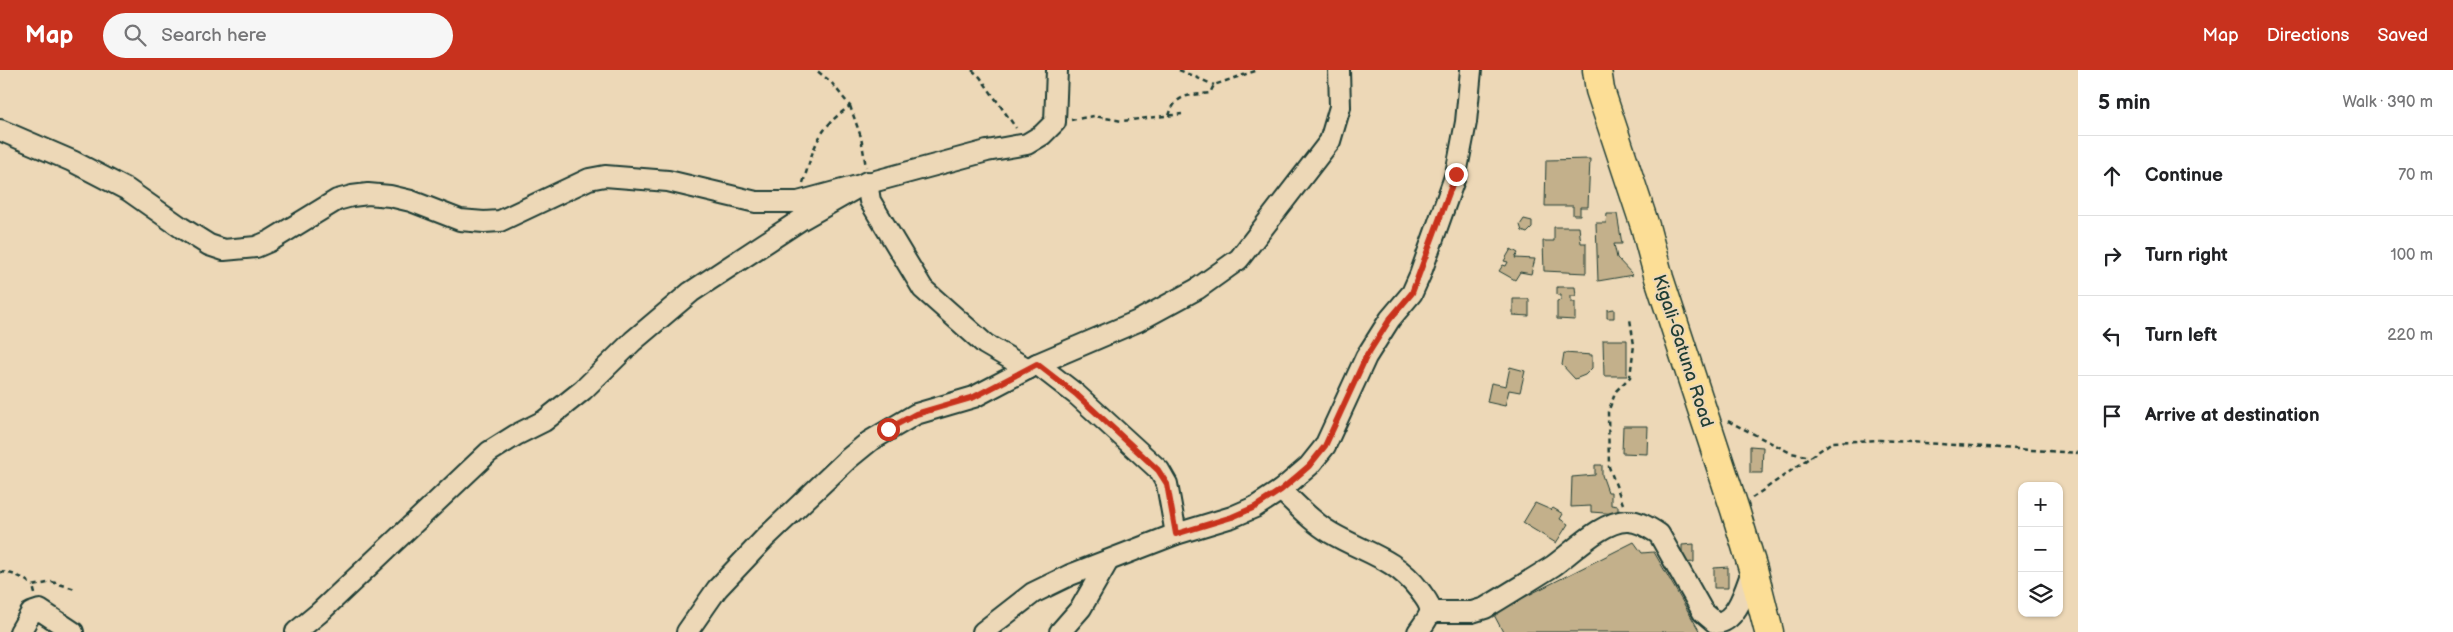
<!DOCTYPE html>
<meta charset="utf-8">
<style>
:root{--surface:#fff;--page:#f6f6f6;--text:#202124;--muted:#757577;--line:#e0e0e0;--accent:#c8321e}
body{margin:0;font-family:"Balsamiq Sans",sans-serif;background:var(--page);color:var(--text)}
.controls{position:absolute;right:15px;bottom:15px;display:grid;overflow:hidden;border-radius:10px;box-shadow:0 1px 4px #0004}
.controls button{width:45px;height:45px;display:grid;place-items:center;padding:0;border:0;border-bottom:1px solid var(--line);background:var(--surface);color:var(--text);font:25px sans-serif}
.stop{position:absolute;width:15px;height:15px;margin:-11px;border:4px solid #c8321e;border-radius:50%;background:#fff}
.stop.end{background:#c8321e;border-color:#fff;box-shadow:0 1px 5px #0008}
.list{margin:0;padding:0;list-style:none}
h2{display:flex;justify-content:space-between;align-items:center;height:65px;margin:0;padding:0 20px;font-size:21px}
h2 small{font-size:16px;font-weight:400;color:var(--muted)}
.list li{display:grid;grid-template-columns:32px 1fr auto;gap:15px;align-items:center;box-sizing:border-box;height:80px;padding:0 20px;border-top:1px solid var(--line)}
.list b{display:block;font-size:19px;white-space:nowrap}
.list em{font-size:16px;font-style:normal;color:var(--muted)}
.icon{flex:none;width:28px;height:28px;fill:none;stroke:currentColor;stroke-width:2;stroke-linecap:round;stroke-linejoin:round}
.map{position:relative;flex:none;width:2078px;height:562px;overflow:hidden}
header{display:flex;align-items:center;gap:30px;box-sizing:border-box;height:70px;padding:0 25px;background:var(--accent);color:#fff}
header strong{font-size:24px}
nav{display:flex;gap:28px;margin-inline-start:auto;font-size:18px}
.search{width:350px;height:45px;background:var(--page);display:flex;align-items:center;gap:12px;box-sizing:border-box;padding:0 18px;border-radius:28px;color:var(--muted);font-size:19px}
main{display:flex}
aside{flex:1;background:var(--surface)}
.map>svg:first-child{display:block}
.building{fill:#c3b08b;stroke:#1f3d34}
.lines{fill:none;stroke-linecap:round;stroke-linejoin:round}
.minor-casing{stroke:#1f3d34;stroke-width:24}
.highway-casing{stroke:#1f3d34;stroke-width:31}
.path{stroke:#1f3d34;stroke-width:2.5;stroke-dasharray:5 4;stroke-linecap:butt}
.minor{stroke:#edd8b7;stroke-width:20}
.highway{stroke:#fcde96;stroke-width:28}
.route{stroke:#c8321e;stroke-width:6}
.labels{text-anchor:middle;dominant-baseline:central;stroke-width:4;stroke-linejoin:round;paint-order:stroke}
.street-label{font-size:18px;fill:#1f3d34;stroke:#edd8b7}
</style>
<header>
<strong>Map</strong>
<div class="search"><svg class="icon" aria-label="search" viewBox="0 0 24 24"><circle cx="10" cy="10" r="6"/><path d="M15 15l6 6"/></svg>Search here</div>
<nav><a>Map</a><a>Directions</a><a>Saved</a></nav>
</header>
<main>
<div class="map">
<svg width="2078" height="562" viewBox="0 0 2078 562">
<rect width="100%" height="100%" fill="#edd8b7"/>
<filter id="ink" filterUnits="userSpaceOnUse"><feTurbulence type="fractalNoise" baseFrequency=".02" numOctaves="2"/><feDisplacementMap in="SourceGraphic" scale="10" xChannelSelector="R" yChannelSelector="G"/><feConvolveMatrix kernelMatrix="1 2 1 2 8 2 1 2 1" color-interpolation-filters="sRGB"/></filter>
<g filter="url(#ink)">
<g class="building">
<polygon points="1590,89 1588,137 1580,137 1580,145 1573,145 1573,136 1545,136 1546,90"/>
<polygon points="1607,144 1617,144 1622,174 1614,174 1617,188 1633,205 1598,211 1596,153 1606,153"/>
<polygon points="1524,149 1532,151 1532,158 1527,163 1522,161 1520,155"/>
<polygon points="1554,157 1579,157 1581,173 1586,173 1586,203 1544,201 1543,171 1554,171"/>
<polygon points="1511,179 1518,183 1515,188 1535,189 1531,204 1520,202 1515,210 1499,201 1503,195 1506,196 1508,192 1504,191"/>
<polygon points="1557,217 1575,217 1576,226 1571,226 1571,232 1575,232 1575,250 1557,249 1557,231 1561,230 1561,225 1557,225"/>
<polygon points="1513,229 1529,229 1529,246 1513,245"/>
<polygon points="1614,239 1614,248 1607,248 1607,240"/>
<polygon points="1603,270 1627,270 1627,306 1604,306"/>
<polygon points="1564,283 1592,285 1592,298 1585,305 1575,309 1562,295"/>
<polygon points="1510,297 1525,301 1520,322 1509,320 1505,336 1487,332 1491,313 1506,316"/>
<polygon points="1623,356 1648,356 1647,384 1622,383"/>
<polygon points="1750,376 1763,377 1762,403 1750,403"/>
<polygon points="1595,395 1602,395 1602,405 1608,422 1611,422 1611,435 1618,436 1618,444 1591,442 1591,436 1571,437 1572,407 1595,405"/>
<polygon points="1535,433 1551,440 1553,438 1563,444 1560,449 1568,454 1556,473 1523,453"/>
<polygon points="1634,472 1642,483 1654,482 1700,562 1503,562 1493,543"/>
<polygon points="1694,474 1694,492 1682,493 1682,475"/>
<polygon points="1728,497 1728,518 1714,518 1714,498"/>
</g>
<g class="lines">
<defs>
<g id="minor">
<polyline points="0,60 72,91 128,120 182,158 209,175 224,180 256,177 270,171 337,130 352,126 368,124 390,126 411,131 460,150 484,152 500,151 589,109 605,106 668,111 756,132 798,132 987,81 1027,74 1042,65 1055,52 1057,0"/>
<polyline points="1037,294 1077,325 1159,400 1167,414 1176,464"/>
<path d="M1281 420C1297 435 1312 452 1331 463 1365 483 1394 487 1420 521 1424 527 1431 534 1430 542 1429 548 1422 556 1418 562"/>
<path d="M1430 542H1472L1485 538C1508 524 1531 510 1553 496 1573 482 1603 450 1628 451 1639 451 1650 458 1659 464L1703 542 1716 553C1738 552 1746 516 1753 499"/>
<polyline points="20,562 31,543 40,540 73,562"/>
<polyline points="296,562 319,543 489,382 516,365 544,351 583,320 633,271 691,222 802,149 867,112 870,131 923,219 985,274 1028,299"/>
<polyline points="687,562 717,519 765,468 848,389 870,371 916,344 974,327 1037,294 1138,251 1197,219 1239,189 1330,71 1340,37 1339,0"/>
<polyline points="983,562 1033,523 1070,505 1176,464 1232,447 1255,437 1281,420 1309,396 1325,376 1366,287 1390,249 1412,223 1420,205 1456,104 1466,52 1471,0"/>
<polyline points="1060,562 1081,538 1108,491"/>
</g>
<polyline id="highway" points="1597,0 1600,20 1645,156 1659,208 1735,440 1753,499 1769,562"/>
</defs>
<use href="#minor" class="minor-casing"/>
<use href="#highway" class="highway-casing"/>
<g class="path">
<polyline points="972,0 980,7 1016,58"/>
<polyline points="1179,0 1214,15"/>
<polyline points="850,36 861,67 866,97"/>
<path d="M1169 46C1176 23 1188 26 1210 23L1214 15 1258 0"/>
<polyline points="1071,50 1094,46 1122,51 1182,44"/>
<path d="M803 113C814 77 817 59 850 36L831 12 816 0"/>
<polyline points="1728,351 1791,383 1811,387"/>
<polyline points="1752,428 1832,372 1879,370 2078,383"/>
<polyline points="1623,434 1609,397 1608,342 1616,321 1630,307 1634,275 1630,249"/>
<path d="M0 502C14 503 23 507 33 516"/>
<polyline points="35,524 33,516 52,512 75,519"/>
</g>
<use href="#minor" class="minor"/>
<use href="#highway" class="highway"/>
</g>
</g>
<g class="lines" filter="url(#ink)">
<polyline class="route" points="888,359 916,344 974,327 1037,294 1077,325 1158,400 1167,414 1176,464 1232,447 1255,437 1281,420 1309,396 1325,376 1366,287 1390,249 1412,223 1456,104"/>
</g>
<g class="labels">
<g class="street-label">
<text transform="translate(1683 281) rotate(72)">Kigali-Gatuna Road</text>
</g>
</g>
</svg>
<div class="controls">
<button>+</button>
<button>−</button>
<button><svg class="icon" aria-label="layers" viewBox="0 0 24 24"><path d="M12 4l9 5-9 5-9-5zM3 14l9 5 9-5"/></svg></button>
</div>
<div class="stop" style="left:888px;top:359px"></div>
<div class="stop end" style="left:1456px;top:104px"></div>
</div>
<aside>
<h2>5 min<small>Walk · 390 m</small></h2>
<ul class="list">
<li><svg class="icon" aria-label="ahead" viewBox="0 0 24 24"><path d="M12 20V5M6 11l6-6 6 6"/></svg><div><b>Continue</b></div><em>70 m</em></li>
<li><svg class="icon" aria-label="right" viewBox="0 0 24 24"><path d="M7 20v-9h11M14 6l5 5-5 5"/></svg><div><b>Turn right</b></div><em>100 m</em></li>
<li><svg class="icon" aria-label="left" viewBox="0 0 24 24"><path d="M17 20v-9H6M10 6l-5 5 5 5"/></svg><div><b>Turn left</b></div><em>220 m</em></li>
<li><svg class="icon" aria-label="arrive" viewBox="0 0 24 24"><path d="M6 21V4h12l-3 4 3 4H6"/></svg><div><b>Arrive at destination</b></div></li>
</ul>
</aside>
</main>
